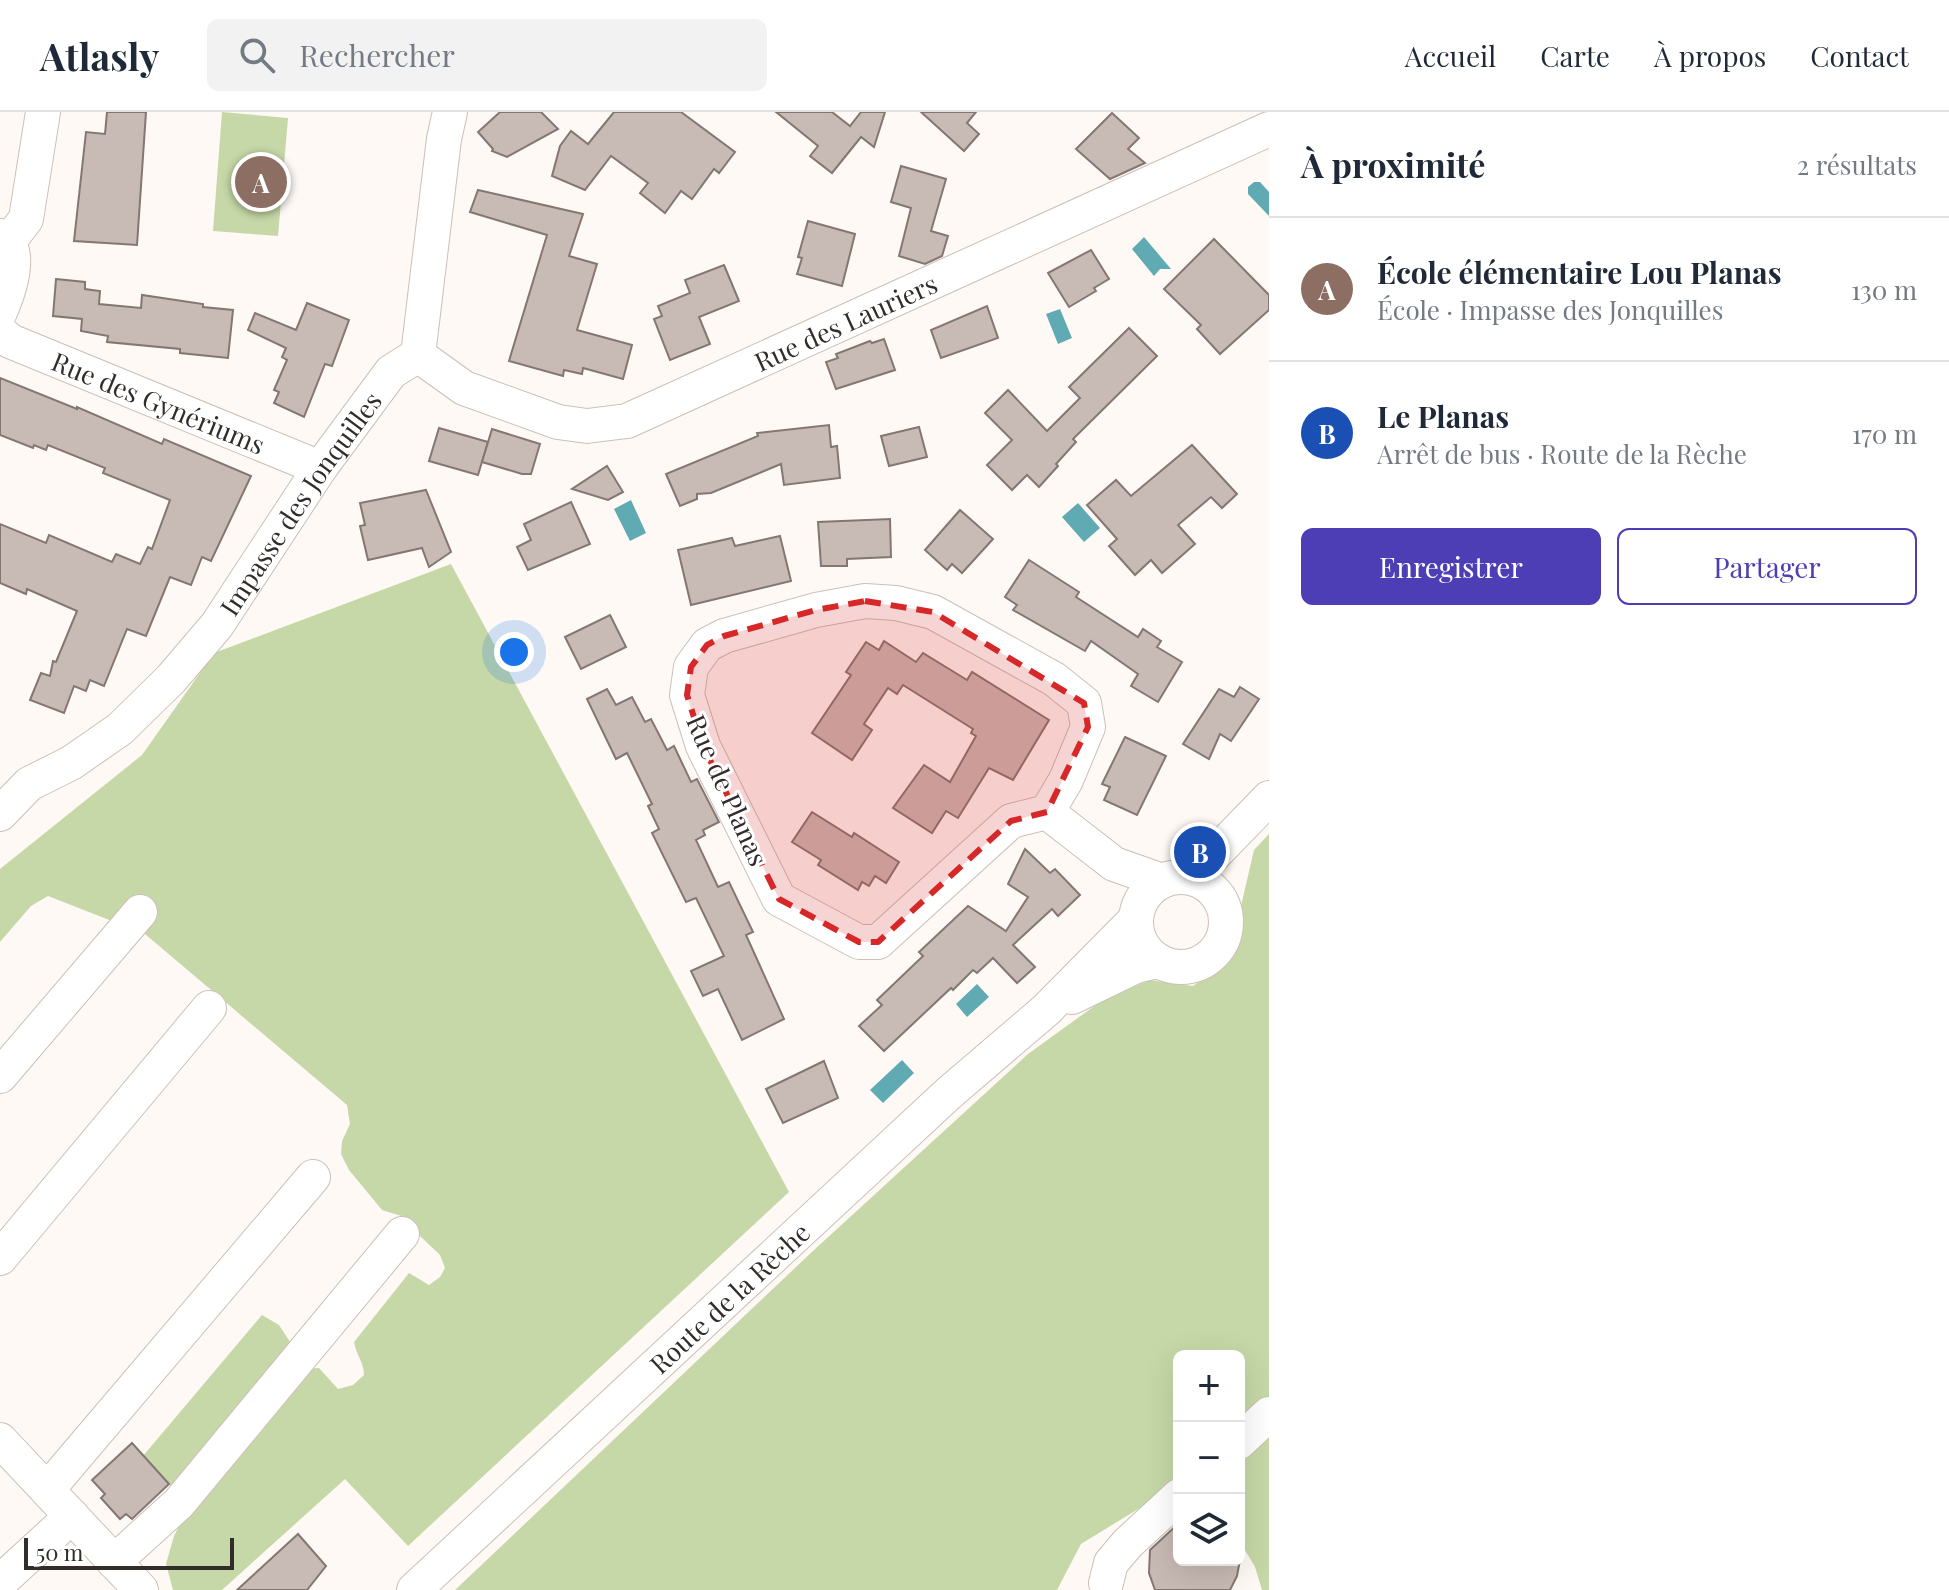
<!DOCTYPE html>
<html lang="fr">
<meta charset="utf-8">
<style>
:root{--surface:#fff;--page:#f2f2f3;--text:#1f2937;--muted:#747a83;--line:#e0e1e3;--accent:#4e3eb5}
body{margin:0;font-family:"Playfair Display",serif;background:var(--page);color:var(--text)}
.controls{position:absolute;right:24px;bottom:24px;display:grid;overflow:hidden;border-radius:12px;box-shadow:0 8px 32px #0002}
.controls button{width:72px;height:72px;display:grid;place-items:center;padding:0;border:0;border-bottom:2px solid var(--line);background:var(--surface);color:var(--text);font:40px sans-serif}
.scale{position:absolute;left:24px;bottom:20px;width:210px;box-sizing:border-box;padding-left:8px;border:4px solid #322d2a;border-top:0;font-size:22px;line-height:28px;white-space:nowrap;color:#322d2a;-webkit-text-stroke:6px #fff;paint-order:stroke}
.you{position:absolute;left:514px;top:540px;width:28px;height:28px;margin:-20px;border:6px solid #fff;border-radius:50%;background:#1a73e8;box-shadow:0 0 0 12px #1a73e833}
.badge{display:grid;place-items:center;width:52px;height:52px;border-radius:50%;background:var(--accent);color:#fff;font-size:26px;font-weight:700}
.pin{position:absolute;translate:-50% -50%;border:4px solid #fff;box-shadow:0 2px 8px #0006}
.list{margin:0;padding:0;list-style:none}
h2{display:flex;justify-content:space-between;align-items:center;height:104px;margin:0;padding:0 32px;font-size:34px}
h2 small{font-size:26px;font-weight:400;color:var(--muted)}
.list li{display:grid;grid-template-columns:52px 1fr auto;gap:24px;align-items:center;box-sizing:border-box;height:144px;padding:0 32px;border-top:2px solid var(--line)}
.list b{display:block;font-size:30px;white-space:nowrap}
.list p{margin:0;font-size:26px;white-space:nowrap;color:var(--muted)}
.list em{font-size:26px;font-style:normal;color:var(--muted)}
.actions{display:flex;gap:16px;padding:24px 32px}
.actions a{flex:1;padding:18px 0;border:2px solid var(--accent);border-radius:12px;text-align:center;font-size:28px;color:var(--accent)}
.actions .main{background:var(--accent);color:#fff}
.icon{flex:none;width:44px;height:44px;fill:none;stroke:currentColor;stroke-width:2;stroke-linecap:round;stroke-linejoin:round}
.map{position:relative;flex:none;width:1269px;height:1478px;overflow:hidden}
header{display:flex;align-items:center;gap:48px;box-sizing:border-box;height:112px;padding:0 40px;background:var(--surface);border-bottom:2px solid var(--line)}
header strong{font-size:38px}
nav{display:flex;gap:44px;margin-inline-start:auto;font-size:28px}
.search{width:560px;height:72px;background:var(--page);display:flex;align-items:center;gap:20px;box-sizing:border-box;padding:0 28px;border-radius:12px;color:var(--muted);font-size:30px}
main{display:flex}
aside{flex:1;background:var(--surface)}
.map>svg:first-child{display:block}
.green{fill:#c6d8a7}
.water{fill:#60aab4}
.building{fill:#c8bab4;stroke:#847772;stroke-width:2}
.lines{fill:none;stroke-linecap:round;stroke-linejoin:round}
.minor-casing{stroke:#ccc0b7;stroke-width:36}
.minor{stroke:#fff;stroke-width:34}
.marked{fill:#d62828;fill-opacity:0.2;stroke:#d62828;stroke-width:6;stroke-dasharray:16 10;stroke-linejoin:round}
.labels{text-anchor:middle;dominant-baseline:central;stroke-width:6;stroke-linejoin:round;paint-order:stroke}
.street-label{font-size:26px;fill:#322d2a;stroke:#fff}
</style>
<header>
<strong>Atlasly</strong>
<div class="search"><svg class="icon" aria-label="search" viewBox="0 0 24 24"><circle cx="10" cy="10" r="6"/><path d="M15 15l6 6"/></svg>Rechercher</div>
<nav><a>Accueil</a><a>Carte</a><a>À propos</a><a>Contact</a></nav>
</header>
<main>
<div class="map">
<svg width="1269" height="1478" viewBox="0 0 1269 1478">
<rect width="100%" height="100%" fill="#fef9f5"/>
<g class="green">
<polygon points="222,0 288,6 278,124 213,119"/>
<path d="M451 452 789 1080 408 1434 345 1367 222 1478H173L166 1452 174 1424 185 1403 303 1257 319 1256 338 1277 353 1273 364 1263C364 1250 356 1243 354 1230L409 1161 429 1173 440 1165 445 1156 440 1143 420 1124 415 1113 408 1106 382 1098 349 1058 341 1042 342 1029 350 1012 347 993 145 822 48 784 31 794 0 830V757L142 643 214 541Z"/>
<polygon points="1269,722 1269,1478 1262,1478 1255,1455 1239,1428 1239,1244 1179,1244 1179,1372 1081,1432 1057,1478 455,1478 814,1138 1028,942 1104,887 1150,868 1193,874 1223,852 1237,811 1254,738"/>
<polygon points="262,1203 279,1213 294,1236 175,1379 143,1344"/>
</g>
<g class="water">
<polygon points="1254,70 1260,70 1269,80 1269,104 1248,82 1248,75"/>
<polygon points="1144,125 1171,157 1160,157 1154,164 1132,137"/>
<polygon points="1060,197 1072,226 1058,232 1046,202"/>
<polygon points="631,388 646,421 630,429 614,397"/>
<polygon points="1078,391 1100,416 1084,430 1062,405"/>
<polygon points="977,872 989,885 967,905 956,892"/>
<polygon points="902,948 914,961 883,991 870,978"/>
</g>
<g class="building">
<polygon points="107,0 146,0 137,133 74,129 86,20 105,22"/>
<polygon points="500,0 541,0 558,17 507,45 492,39 493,37 478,20"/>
<polygon points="614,0 681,0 735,40 719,61 714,57 692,87 681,79 665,101 640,81 648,71 611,44 585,78 552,64 560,34 571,19 588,32"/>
<polygon points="776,0 832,0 850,14 861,0 885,0 874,35 861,25 832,61 810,44 818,34"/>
<polygon points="921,0 976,0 967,11 979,22 964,39"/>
<polygon points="1112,1 1139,26 1128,37 1145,51 1110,67 1076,37"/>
<polygon points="901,54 946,67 931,119 948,124 942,144 925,152 899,144 911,96 891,90"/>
<polygon points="478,78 583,102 569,144 597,152 577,218 632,233 623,267 583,256 582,262 564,258 563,264 509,249 547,123 470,100"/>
<polygon points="808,109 855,122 842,174 797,162 802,146 798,145"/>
<polygon points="1214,127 1269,183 1269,198 1220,242 1197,217 1201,213 1164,177"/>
<polygon points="1091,138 1109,167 1094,176 1096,179 1069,195 1048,161"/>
<polygon points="724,153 739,189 699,205 710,232 670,248 654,207 662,204 658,194 690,181 685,168"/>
<polygon points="56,167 85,170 85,177 100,179 99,192 141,196 142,183 203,192 203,195 233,198 228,246 180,241 180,237 107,230 108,224 81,219 82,207 53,204"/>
<polygon points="307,191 349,208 332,254 325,252 304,305 274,291 279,280 274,278 287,248 282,245 286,236 248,218 255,201 296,218"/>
<polygon points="987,194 998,226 941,246 931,218"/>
<polygon points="1129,216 1157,244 1073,327 1076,330 1056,352 1058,354 1039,375 1027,363 1012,378 987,353 1012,328 985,301 1008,278 1047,319 1080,286 1069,275"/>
<polygon points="884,227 895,258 836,277 826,250 838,246 836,242 870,229 872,231"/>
<polygon points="0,266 77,297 77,295 162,332 164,327 251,364 211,449 202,445 191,473 170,465 146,524 127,517 104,574 90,568 86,579 74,574 64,601 30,588 41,561 50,564 53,549 56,550 77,499 27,477 26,482 0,471 0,412 46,431 49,423 112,450 116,442 140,452 148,435 152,437 170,388 103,361 105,356 48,333 46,338 34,333 33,336 0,323"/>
<polygon points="829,313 831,335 837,334 840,366 784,373 781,352 711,381 697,382 697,387 680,394 666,362 758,324 757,321"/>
<polygon points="919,315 927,345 889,354 881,324"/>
<polygon points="439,316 488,330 478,363 429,349"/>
<polygon points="492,317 540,332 531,362 522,362 482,350"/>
<polygon points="1192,333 1237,382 1222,396 1211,385 1178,413 1195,432 1162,461 1151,448 1135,463 1109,434 1117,427 1087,393 1116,368 1131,384"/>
<polygon points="607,354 623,380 608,388 572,377"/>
<polygon points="426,378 451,440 429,455 422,436 368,448 360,414 365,413 360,391"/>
<polygon points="571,390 590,432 528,458 517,435 531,428 524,412"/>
<polygon points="960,398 993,427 962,461 952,452 947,458 925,438"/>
<polygon points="890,407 891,445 847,447 847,454 821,454 818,410"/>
<polygon points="780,424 791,469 691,493 678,438 732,426 735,434"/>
<polygon points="1029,448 1079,480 1076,485 1138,525 1143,517 1161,529 1157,535 1182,550 1158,590 1131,574 1138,562 1091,529 1085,539 1013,498 1017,493 1005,485"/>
<polygon points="610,503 626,535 581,557 565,525"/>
<polygon points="884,529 916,550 923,541 967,568 972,560 1049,608 1013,668 989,656 958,706 946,699 932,721 893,696 924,653 950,670 976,624 971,621 973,617 903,573 897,582 888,576 864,612 872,618 852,648 812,621 851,563 846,560 866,530 879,538"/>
<polygon points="1240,575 1259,587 1231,629 1220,622 1209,647 1183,632 1219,577 1234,585"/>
<polygon points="607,577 616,593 632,585 645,610 651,607 667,638 674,634 691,670 697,667 719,710 703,718 705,723 696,728 718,775 729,770 753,820 746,823 784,907 742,928 718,877 703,884 691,859 724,844 696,786 686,790 652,721 659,717 648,694 652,692 627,641 616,647 587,587"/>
<polygon points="1125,625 1166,644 1137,703 1104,688 1110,675 1102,672"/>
<polygon points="812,700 852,725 854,721 899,750 886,771 875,764 869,774 862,770 858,778 818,753 821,748 792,730"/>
<polygon points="1025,737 1050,761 1055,757 1080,783 1058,804 1052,797 1013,833 1035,855 1017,871 993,846 977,861 973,858 953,878 951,876 884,939 859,914 882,893 877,888 923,844 919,840 968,794 1006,819 1028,785 1008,772"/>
<polygon points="824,949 838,986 783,1011 766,977"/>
<polygon points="132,1331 169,1372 132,1407 126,1402 120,1407 101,1386 105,1382 92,1368"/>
<polygon points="1179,1411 1179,1448 1240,1448 1237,1464 1230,1478 1155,1478 1149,1461 1150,1438"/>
<polygon points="298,1422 326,1454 307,1478 237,1478"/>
</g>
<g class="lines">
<defs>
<g id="minor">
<path d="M0 124C24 137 9 179 0 200"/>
<polyline points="9,129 26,107 43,0"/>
<path id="s1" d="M0 220 10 229 320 356"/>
<path id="s2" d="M418 243 464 276 558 310 587 314 627 309 1269 17"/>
<polygon points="865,489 896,491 933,500 1054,567 1084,591 1088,615 1066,668 1047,700 1011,709 878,830 859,830 779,787 703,634 687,583 691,555 707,533 724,524 816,498"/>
<polyline points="1047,700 1114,752 1162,769"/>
<path id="s3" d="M0 702 29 672 71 651 120 617 171 567 217 513 320 356 391 260 418 243 444 27 450 0"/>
<circle cx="1181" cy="810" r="45"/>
<polyline points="1185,765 1203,754 1269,686"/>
<polyline points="1072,885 1136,854 1157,849"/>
<polyline points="0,964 140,800"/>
<polyline points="0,1146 209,896"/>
<polyline points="0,1328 141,1478"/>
<polyline points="1239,1330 1269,1302"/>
<polyline points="47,1378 313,1065"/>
<polyline points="114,1450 179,1391 402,1122"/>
<polyline points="0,1470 72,1404"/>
<polyline points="1106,1471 1111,1451 1128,1431 1179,1384"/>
<path id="s4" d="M414 1478 949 981 1046 898 1135 808"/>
</g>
</defs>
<use href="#minor" class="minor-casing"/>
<use href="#minor" class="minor"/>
</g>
<path class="marked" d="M865 489 933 500 1084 591 1088 615 1047 700 1011 709 878 830H859L779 787 703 634 687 583 691 555 707 533 724 524 816 498Z"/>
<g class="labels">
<g class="street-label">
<text stroke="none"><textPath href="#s2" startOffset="466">Rue des Lauriers</textPath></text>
<text stroke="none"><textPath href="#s1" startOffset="174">Rue des Gynériums</textPath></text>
<text stroke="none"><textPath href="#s3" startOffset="438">Impasse des Jonquilles</textPath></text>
<text transform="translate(728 678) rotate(66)">Rue de Planas</text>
<text stroke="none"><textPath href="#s4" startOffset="430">Route de la Rèche</textPath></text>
</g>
</g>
</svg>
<div class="controls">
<button>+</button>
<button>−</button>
<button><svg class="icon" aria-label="layers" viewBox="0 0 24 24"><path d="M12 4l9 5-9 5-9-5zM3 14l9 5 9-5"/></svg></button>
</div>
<div class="scale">50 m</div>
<div class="you"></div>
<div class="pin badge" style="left:261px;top:70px;background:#8d6e63">A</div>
<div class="pin badge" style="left:1200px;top:740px;background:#1a4fb4">B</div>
</div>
<aside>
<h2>À proximité<small>2 résultats</small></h2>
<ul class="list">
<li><span class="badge" style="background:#8d6e63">A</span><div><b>École élémentaire Lou Planas</b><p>École · Impasse des Jonquilles</p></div><em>130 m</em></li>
<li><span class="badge" style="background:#1a4fb4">B</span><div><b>Le Planas</b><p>Arrêt de bus · Route de la Rèche</p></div><em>170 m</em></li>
</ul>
<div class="actions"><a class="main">Enregistrer</a><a>Partager</a></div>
</aside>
</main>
